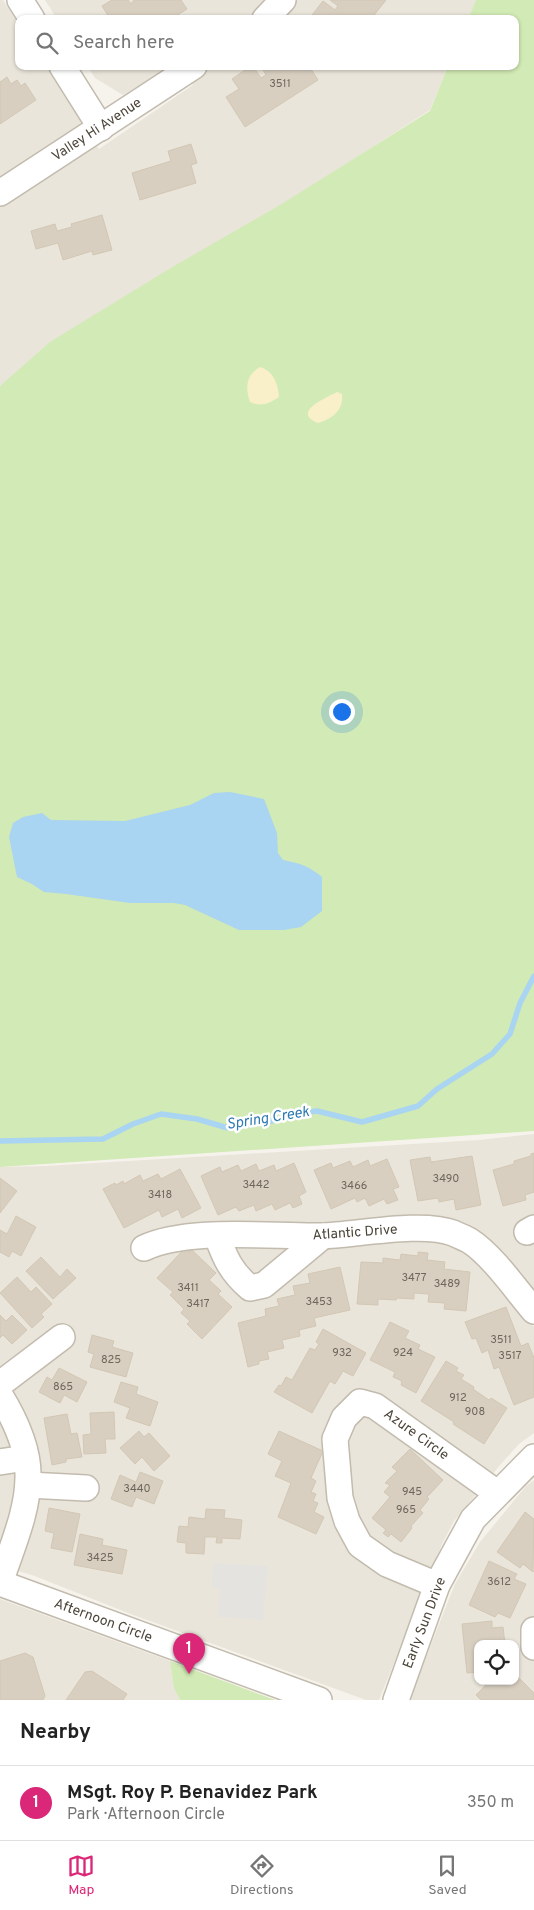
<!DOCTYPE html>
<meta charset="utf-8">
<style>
:root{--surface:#fff;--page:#f6f6f6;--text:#222;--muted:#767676;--line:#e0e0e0;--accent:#db2777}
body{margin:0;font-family:Overpass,sans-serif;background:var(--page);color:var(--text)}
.controls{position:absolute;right:15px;bottom:15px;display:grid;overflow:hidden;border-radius:10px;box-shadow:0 1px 4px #0004}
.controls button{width:45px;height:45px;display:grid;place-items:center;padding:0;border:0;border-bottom:1px solid var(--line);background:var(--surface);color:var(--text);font:25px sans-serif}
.you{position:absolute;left:341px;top:711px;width:18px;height:18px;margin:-12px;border:4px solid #fff;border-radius:50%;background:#1a73e8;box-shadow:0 0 0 8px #1a73e833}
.badge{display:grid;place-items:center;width:32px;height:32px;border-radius:50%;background:var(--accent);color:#fff;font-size:16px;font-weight:700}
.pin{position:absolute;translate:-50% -41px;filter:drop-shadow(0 1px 2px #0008)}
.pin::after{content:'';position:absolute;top:26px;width:18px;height:15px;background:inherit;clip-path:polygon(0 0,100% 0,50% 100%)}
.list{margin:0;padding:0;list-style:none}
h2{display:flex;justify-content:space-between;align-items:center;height:65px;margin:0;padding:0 20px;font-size:21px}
h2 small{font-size:16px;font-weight:400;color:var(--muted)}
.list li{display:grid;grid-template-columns:32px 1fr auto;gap:15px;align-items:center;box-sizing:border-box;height:75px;padding:0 20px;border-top:1px solid var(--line)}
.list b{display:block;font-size:19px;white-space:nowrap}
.list p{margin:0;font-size:16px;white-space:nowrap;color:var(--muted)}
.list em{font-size:16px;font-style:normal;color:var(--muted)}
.icon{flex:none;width:28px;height:28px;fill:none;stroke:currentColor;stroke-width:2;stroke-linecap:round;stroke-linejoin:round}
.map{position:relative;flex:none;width:534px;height:1700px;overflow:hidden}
.search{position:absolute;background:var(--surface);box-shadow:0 1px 4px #0004;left:15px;right:15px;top:15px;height:55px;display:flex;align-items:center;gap:12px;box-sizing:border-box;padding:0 18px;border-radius:10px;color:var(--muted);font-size:19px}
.sheet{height:140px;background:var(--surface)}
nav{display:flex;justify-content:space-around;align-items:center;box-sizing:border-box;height:70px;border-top:1px solid var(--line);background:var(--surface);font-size:14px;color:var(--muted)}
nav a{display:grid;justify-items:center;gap:2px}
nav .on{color:var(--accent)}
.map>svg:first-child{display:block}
.residential{fill:#eae5da;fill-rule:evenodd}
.green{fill:#d2eab5}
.sand{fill:#f9efc9}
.parking{fill:#e5e3e0}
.water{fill:#a9d4f2}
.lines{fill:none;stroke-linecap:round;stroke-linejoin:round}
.stream{stroke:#a9d4f2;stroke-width:5.5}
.building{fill:#d8cfc1;stroke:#d3c7b4}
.minor-casing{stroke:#c2bbae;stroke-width:28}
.minor{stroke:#fff;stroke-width:25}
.labels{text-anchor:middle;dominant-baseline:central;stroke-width:5;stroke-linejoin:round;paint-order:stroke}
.number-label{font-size:11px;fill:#6e675b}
.street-label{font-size:14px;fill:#4b4439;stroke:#fff}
.water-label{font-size:15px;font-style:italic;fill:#2e7ab2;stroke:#fff}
</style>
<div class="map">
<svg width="534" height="1700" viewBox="0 0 534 1700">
<rect width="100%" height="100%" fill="#f6f3ec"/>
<g class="residential">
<polygon points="0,0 3,0 19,25 19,66 46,66 99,149 193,85 184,66 448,66 430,110 0,386"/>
<polygon points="45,0 476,0 468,19 57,19"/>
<polygon points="87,66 171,66 123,95 95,78"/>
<polygon points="534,1134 534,1291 496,1245 480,1262 534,1327 534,1433 519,1444 501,1464 454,1521 442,1544 379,1700 366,1700 128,1613 32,1575 0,1566 0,1167 45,1166 479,1140"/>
<path d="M534 1480V1700H409L455 1584 480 1542 526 1486ZM478 1644H515V1681H478Z"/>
<polygon points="0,1599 170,1661 174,1687 180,1700 0,1700"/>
</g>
<g class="green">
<polygon points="476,0 534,0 534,1131 0,1167 0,386 50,342 169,269 280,205 430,111 448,66 515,66 515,19 468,19"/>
<polygon points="170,1661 275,1700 180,1700 174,1688"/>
</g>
<g class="sand">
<path d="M260 367C274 371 278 385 279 397 268 404 262 407 250 402 245 387 246 375 260 367Z"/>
<path d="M337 392 342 394C344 410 332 419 318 423 291 412 326 398 337 392Z"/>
</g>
<polygon class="parking" points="213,1563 268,1566 263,1620 218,1617 220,1589 212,1587"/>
<path class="water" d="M230 792 264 799 277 833 278 853 283 860C299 863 309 866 322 877V911L301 927 284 930H239L185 905 174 903H130L66 894 44 892 32 884 17 877 9 837 13 823 23 817 42 813 51 820 125 821 190 805 214 793Z"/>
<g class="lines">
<polyline class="stream" points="0,1141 103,1139 133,1124 161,1114 197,1119 228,1128 268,1122 294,1114 317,1111 362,1122 418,1106 437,1089 492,1054 510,1034 520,1003 534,976"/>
</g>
<g class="building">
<polygon points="112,0 128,0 131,4 134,0 181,0 187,9 171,19 106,19 109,17 102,6"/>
<polygon points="330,0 386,0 371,19 309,19 323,1 335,10 338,6"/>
<polygon points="251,66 253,66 261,78 266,75 261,66 309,66 318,80 245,127 226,97 239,89 232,79"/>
<polygon points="7,77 11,84 17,80 21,86 25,83 36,100 0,124 0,82"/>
<polygon points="191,144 197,163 191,165 196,183 140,200 132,173 171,161 168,151"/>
<polygon points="102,215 112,250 93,255 92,251 63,260 58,243 36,249 31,231 55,224 57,231 72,227 71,224"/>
<polygon points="534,1153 534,1192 525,1195 526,1200 503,1206 493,1170 514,1164 514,1161 531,1156 531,1154"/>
<polygon points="472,1156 481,1205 456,1210 454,1199 439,1202 438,1198 418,1201 410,1160 430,1157 431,1162"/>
<polygon points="387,1159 399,1187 393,1189 398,1200 387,1204 384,1199 369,1206 365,1198 357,1202 355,1198 331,1209 314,1170 331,1163 333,1168 350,1161 353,1167 368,1160 370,1166"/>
<polygon points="294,1163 306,1192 299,1196 302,1204 293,1208 290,1203 275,1210 272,1204 256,1211 254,1205 239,1211 236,1207 218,1215 201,1176 220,1167 222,1172 238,1165 241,1171 256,1164 259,1171 274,1165 276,1171"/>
<polygon points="180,1169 201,1208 182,1218 178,1209 162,1217 159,1210 124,1228 103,1189 115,1183 116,1185 123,1181 124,1184 140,1175 143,1181 158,1174 161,1179"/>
<polygon points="0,1178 17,1191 0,1213"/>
<polygon points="16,1216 36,1227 21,1256 12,1251 9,1257 0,1252 0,1230 7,1234"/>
<polygon points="185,1248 189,1252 192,1250 216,1273 209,1280 221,1291 218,1294 232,1307 202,1339 187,1324 190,1321 181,1313 184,1309 170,1295 173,1292 157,1278"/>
<polygon points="418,1252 428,1253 427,1260 445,1262 444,1269 470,1272 466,1311 444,1309 445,1303 428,1302 429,1294 414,1293 414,1299 397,1298 396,1300 378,1299 378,1305 357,1304 361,1262 383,1263 383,1258 400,1260 401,1254 418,1256"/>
<polygon points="41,1257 60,1277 67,1269 76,1278 53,1299 26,1271"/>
<polygon points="340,1267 350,1310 314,1318 316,1326 299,1330 300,1336 282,1340 284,1348 267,1352 269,1359 259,1361 259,1364 248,1367 238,1323 266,1316 265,1309 279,1306 277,1299 295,1295 293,1286 310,1283 308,1274"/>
<polygon points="17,1277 31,1292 36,1287 52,1304 41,1314 44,1317 32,1328 0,1293"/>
<polygon points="506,1307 521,1346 528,1343 534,1358 534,1397 514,1405 499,1367 494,1369 488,1350 482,1353 476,1338 472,1339 465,1322"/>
<polygon points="0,1315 6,1321 12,1315 27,1330 12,1344 3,1335 0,1338"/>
<polygon points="390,1322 409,1331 405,1338 420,1345 418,1349 435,1357 416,1393 401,1385 402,1381 393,1377 395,1372 370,1360"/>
<polygon points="323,1329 366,1353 353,1376 343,1371 335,1384 330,1381 312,1413 274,1392 279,1385 281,1386 286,1377 292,1380 310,1348 315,1350 319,1344 316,1342"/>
<polygon points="92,1335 114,1341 112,1347 133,1353 126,1377 90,1367 94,1354 88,1352"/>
<polygon points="446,1361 458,1368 456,1371 464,1375 461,1379 474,1387 473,1389 489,1400 491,1398 507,1408 484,1444 453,1424 454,1422 421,1401"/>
<polygon points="59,1368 87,1382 77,1402 64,1395 60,1403 39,1392 47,1377 52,1380"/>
<polygon points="121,1382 138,1387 136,1394 158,1402 150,1426 126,1418 130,1408 114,1402"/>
<polygon points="114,1412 115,1439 105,1439 106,1453 84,1454 83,1435 91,1434 90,1413"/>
<polygon points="67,1414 71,1434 77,1433 82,1457 66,1459 66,1462 52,1465 44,1418"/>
<polygon points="139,1431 144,1437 149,1433 170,1456 154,1471 142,1457 135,1464 120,1448"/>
<polygon points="279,1431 323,1451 311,1478 316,1481 311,1492 316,1494 313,1501 318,1503 314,1512 324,1517 316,1534 278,1517 291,1483 275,1476 282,1461 268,1454"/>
<polygon points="410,1449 443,1480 427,1497 429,1499 420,1510 423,1513 411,1526 412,1528 401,1542 391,1534 388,1537 383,1533 386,1530 372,1518 390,1497 384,1492 390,1485 385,1483 397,1471 392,1467"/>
<polygon points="140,1472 163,1481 154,1504 136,1497 132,1507 111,1499 120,1475 136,1482"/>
<polygon points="49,1508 80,1514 72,1552 51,1548 54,1533 45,1531"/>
<polygon points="206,1509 225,1510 224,1518 242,1520 240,1539 222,1538 222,1543 216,1543 217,1537 205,1537 204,1554 186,1553 186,1543 177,1542 179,1526 188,1527 189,1517 205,1519"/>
<polygon points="525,1512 534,1519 533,1572 523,1564 520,1568 497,1552"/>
<polygon points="80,1534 103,1539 102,1545 127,1550 122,1574 74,1565"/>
<polygon points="489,1561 517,1574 514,1579 526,1584 510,1618 498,1613 495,1617 469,1605"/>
<polygon points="492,1621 492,1628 503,1627 505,1644 478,1644 478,1672 467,1673 462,1624"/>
<polygon points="25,1653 33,1657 45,1696 43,1700 0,1700 0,1661"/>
<polygon points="92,1671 127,1694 123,1700 66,1700 85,1672"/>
<polygon points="515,1674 534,1693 534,1700 481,1700 476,1695 490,1681 515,1681"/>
</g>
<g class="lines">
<defs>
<g id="minor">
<polyline points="20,0 32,19"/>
<polyline points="265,19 283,0"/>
<polyline points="62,66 101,128"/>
<polyline points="0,193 194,66"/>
<polyline points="527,1232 534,1228"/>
<path d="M217 1236C225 1258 231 1272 250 1288L264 1285 323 1236"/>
<path d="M144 1248C188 1227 272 1237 321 1236 356 1235 422 1221 453 1233 459 1236 465 1238 470 1241 492 1255 517 1291 534 1311"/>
<polyline points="0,1384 62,1337"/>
<path d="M0 1395C14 1418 28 1446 28 1474 29 1510 11 1549 0 1583"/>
<polyline points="0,1462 26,1458"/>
<polyline points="28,1485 86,1488"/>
<polyline points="0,1583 319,1700"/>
<polyline points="437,1585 387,1564 360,1545 347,1521 340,1498 335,1439 344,1418 360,1402 375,1406 497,1493"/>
<polyline points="534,1630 534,1647"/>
<polyline points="396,1700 437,1585 473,1519 534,1457"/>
</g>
</defs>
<use href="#minor" class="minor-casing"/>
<use href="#minor" class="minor"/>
</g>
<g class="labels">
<g class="number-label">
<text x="280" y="84">3511</text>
<text x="446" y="1179">3490</text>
<text x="256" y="1185">3442</text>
<text x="354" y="1186">3466</text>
<text x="160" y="1195">3418</text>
<text x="414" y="1278">3477</text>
<text x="447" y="1284">3489</text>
<text x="188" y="1288">3411</text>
<text x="319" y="1302">3453</text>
<text x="198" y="1304">3417</text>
<text x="501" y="1340">3511</text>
<text x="342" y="1353">932</text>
<text x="403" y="1353">924</text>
<text x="510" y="1356">3517</text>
<text x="111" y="1360">825</text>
<text x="63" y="1387">865</text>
<text x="458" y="1398">912</text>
<text x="475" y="1412">908</text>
<text x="137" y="1489">3440</text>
<text x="412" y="1492">945</text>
<text x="406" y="1510">965</text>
<text x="100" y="1558">3425</text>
<text x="499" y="1582">3612</text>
</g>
<g class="street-label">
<text transform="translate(97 130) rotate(-33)">Valley Hi Avenue</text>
<text transform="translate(355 1233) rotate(-4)">Atlantic Drive</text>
<text transform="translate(416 1435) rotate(36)">Azure Circle</text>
<text transform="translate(103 1621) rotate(20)">Afternoon Circle</text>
<text transform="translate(425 1623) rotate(-69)">Early Sun Drive</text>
</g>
<g class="water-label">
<text transform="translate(268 1119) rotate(-9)">Spring Creek</text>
</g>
</g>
</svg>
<div class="controls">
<button><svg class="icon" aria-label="locate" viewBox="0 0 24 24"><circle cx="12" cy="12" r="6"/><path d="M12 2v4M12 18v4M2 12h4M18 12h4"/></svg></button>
</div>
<div class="you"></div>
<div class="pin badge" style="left:189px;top:1674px">1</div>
<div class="search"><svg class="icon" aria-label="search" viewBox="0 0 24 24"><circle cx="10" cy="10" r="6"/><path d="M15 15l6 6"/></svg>Search here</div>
</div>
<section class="sheet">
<h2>Nearby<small></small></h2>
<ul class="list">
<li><span class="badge">1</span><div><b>MSgt. Roy P. Benavidez Park</b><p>Park · Afternoon Circle</p></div><em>350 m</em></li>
</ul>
</section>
<nav>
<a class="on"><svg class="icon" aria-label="map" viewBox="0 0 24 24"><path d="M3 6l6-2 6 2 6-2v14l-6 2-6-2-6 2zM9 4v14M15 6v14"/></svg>Map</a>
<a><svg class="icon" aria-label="directions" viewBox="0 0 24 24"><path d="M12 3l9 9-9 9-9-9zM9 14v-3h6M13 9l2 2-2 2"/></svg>Directions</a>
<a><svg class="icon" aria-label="saved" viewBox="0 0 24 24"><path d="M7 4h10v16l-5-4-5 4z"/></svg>Saved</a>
</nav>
